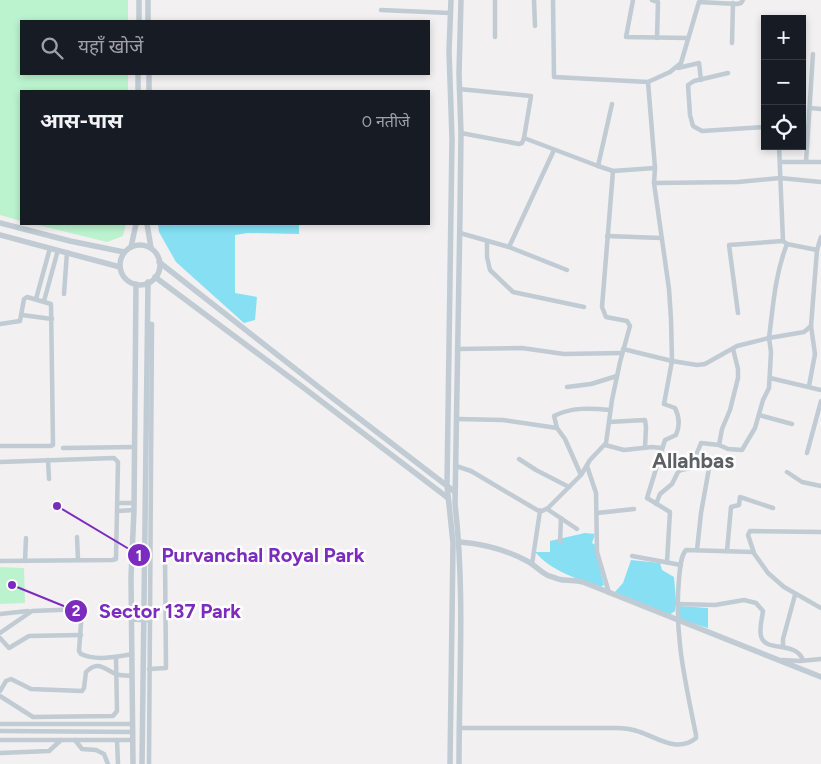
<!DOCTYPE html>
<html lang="hi">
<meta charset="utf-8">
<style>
:root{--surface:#171b24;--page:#20242c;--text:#f1f3f6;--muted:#9ea1a6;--line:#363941}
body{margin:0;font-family:Figtree,"Noto Sans Devanagari",sans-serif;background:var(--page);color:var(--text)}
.controls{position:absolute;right:15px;top:15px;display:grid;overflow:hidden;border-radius:0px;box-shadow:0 2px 8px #0003}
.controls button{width:45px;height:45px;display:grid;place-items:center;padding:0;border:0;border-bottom:1px solid var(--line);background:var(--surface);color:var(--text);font:25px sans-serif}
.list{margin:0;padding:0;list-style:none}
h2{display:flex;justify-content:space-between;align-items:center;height:65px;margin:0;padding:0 20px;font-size:21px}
h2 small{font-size:16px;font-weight:400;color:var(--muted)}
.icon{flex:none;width:28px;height:28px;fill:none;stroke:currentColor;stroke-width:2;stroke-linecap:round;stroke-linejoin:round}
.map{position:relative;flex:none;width:821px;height:764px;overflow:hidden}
.search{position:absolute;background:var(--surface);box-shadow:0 2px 8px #0003;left:20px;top:20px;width:410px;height:55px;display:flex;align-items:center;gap:12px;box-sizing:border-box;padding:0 18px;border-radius:0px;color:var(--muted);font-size:19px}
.panel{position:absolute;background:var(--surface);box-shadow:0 2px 8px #0003;left:20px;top:90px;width:410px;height:135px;border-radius:0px}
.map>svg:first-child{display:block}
.green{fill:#bcf3cf}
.water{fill:#86dff3}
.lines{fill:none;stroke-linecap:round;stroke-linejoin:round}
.minor{stroke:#c0cbd3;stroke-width:4.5}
.tertiary{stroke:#c0cbd3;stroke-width:5.5}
.labels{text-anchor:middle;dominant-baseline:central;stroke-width:5;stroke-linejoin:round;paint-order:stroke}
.quarter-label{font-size:21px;font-weight:bold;fill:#5c6065;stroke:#fff}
.leader{fill:none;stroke:#7b2cbf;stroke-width:2}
.callout-dot{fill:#7b2cbf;stroke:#fff;stroke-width:2}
.mark-label{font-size:15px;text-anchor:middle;font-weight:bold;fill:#fff}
.callout-label{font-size:20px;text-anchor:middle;font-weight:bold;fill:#7b2cbf;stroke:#fff;stroke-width:5;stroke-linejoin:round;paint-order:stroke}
</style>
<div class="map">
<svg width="821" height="764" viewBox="0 0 821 764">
<rect width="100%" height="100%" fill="#f2f0f0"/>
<g class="green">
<polygon points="0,0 128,0 128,21 21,21 21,74 128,74 128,91 21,91 21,221 0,215"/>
<polygon points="34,224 126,224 123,236 107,242"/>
<polygon points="0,567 24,568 25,603 0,604"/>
</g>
<g class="water">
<polygon points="158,224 299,224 299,234 248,233 235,235 235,293 257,297 255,320 244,323 176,262 159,232"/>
<path d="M585 533 595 534 592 543 597 546 599 565 604 585 600 587C576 578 553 572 535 552H550V541Z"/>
<polygon points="631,560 660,563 662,570 674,577 676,601 675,611 669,615 615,592 623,583"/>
<polygon points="679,606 708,608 708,628 679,619"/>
</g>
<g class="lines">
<g class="minor">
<polyline points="495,0 495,37"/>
<polyline points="534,0 535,26"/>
<polyline points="553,0 554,77 648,82 670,72 681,63 699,2 737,4 741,3 743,0"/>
<polyline points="633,0 626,37 688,38"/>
<polyline points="652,0 658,2 657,38"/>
<polyline points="381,10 450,13"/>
<polyline points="732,43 733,3"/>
<polyline points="678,68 699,63 701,80"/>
<polyline points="728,73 694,81 688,85 690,115 693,126 702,131 765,127"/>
<path d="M648 82 655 168 654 183 669 289 671 319 672 361 664 404 675 408C679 416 680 426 676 435L665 440 647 498 670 512 667 562"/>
<polyline points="459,89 531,96 524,138"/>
<polyline points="810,108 821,109"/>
<polyline points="461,133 519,144 522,143 524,138 598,166 612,104"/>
<polyline points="780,162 821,162"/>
<polyline points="806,162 813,54"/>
<polyline points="613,171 655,168"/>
<polyline points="654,183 738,182 780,178 821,182"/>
<polyline points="460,233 509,247 567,270"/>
<polyline points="607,236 661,238"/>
<polyline points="487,242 487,257 490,270 513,292 584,307"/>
<polyline points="787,244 817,250"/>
<polyline points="509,247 554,150"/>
<polyline points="64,294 67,252"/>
<polyline points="36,299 50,248"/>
<polyline points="44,301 58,250"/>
<polyline points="738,313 729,245 783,241"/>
<polyline points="22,315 52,319"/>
<polyline points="0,324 20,321 24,299 27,297 51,304 53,445 50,446 0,446"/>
<polyline points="147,324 152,324 149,764"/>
<polyline points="457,349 522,348 564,354 622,353"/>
<path d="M623 349 672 361 697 365 705 364 737 346 769 338C773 307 775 274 787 244L783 241 779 146"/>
<polyline points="770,378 821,390"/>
<polyline points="809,386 815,354 811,326 817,250 821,237"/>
<polyline points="567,387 591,384 617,376"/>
<polyline points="759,415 792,424"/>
<polyline points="457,419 503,420 557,428"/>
<polyline points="609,422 645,420 646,427 645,447"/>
<polyline points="605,445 624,450 652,447 662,448"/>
<polyline points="719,445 728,449 742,450 755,428 763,400 769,388 771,352 769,338 804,332 811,326"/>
<polyline points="63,448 134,447"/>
<polyline points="807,453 821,401"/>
<polyline points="519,459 536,470 569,487"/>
<polyline points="48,460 49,479"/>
<polyline points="0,462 114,458 118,462 116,559 112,560 0,561"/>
<polyline points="456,466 471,471 537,510 542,511 548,508 581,475 590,460 606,443 612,400 620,362 630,326 627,321 606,317 602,307 613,171 598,166"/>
<polyline points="587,466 596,493 597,552 609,593"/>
<polyline points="787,472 802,482 821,486"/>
<path d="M581 475 565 439 557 428 554 416C571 407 591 408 610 410"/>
<polyline points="118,503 134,503"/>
<polyline points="656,504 660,494 672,484 678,472 681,470 691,468 701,443 719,445 722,429 730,410 738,378 738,369 733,349"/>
<polyline points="547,509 577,529"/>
<polyline points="118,511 134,510"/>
<polyline points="597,513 634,509"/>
<polyline points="77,537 78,560"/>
<polyline points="560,542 561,518"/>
<polyline points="697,550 701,513 710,463"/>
<polyline points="727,551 731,507 739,505 740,497 773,508"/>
<polyline points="754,553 748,535 750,531 821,532"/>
<polyline points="632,556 681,565"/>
<polyline points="25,561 26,538"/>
<polyline points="532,564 540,511"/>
<path d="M677 604 715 605 744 600 756 603 763 611C762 619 759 628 761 636 765 653 795 640 803 660"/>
<polyline points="0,614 28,611"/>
<path d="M0 633 32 611 82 609 79 651 81 654C95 661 117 657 132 654"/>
<polyline points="0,638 9,648 29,636 81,635"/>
<polyline points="783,646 783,639 795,595"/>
<polyline points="782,660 800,661 821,659"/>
<polyline points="149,669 166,668 165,557"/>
<path d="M0 691 6 681 11 679 31 689 82 691 84 688 86 672C98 660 104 669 116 674 120 676 127 675 132 676"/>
<polyline points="0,696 33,717 113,716 117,711 116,657"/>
<polyline points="0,724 133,724"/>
<path d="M459 728H616C624 728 632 729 640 732 658 738 678 753 696 738V735C685 680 674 635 679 579 680 570 680 557 686 550L753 552 768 573 784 587 821 608"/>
<polyline points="0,731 133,732"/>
<polyline points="0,740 133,740"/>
<polyline points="75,740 82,749 96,750 104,754 108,764"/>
<polyline points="117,740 118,764"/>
<polyline points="0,753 49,751 61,740"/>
</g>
<g class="tertiary">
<polyline points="148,0 148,21"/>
<polyline points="139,21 139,0"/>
<polyline points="149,74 149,91"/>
<polyline points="138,91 138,74"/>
<polyline points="0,223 70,241 124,252"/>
<polyline points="147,224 151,248"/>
<polyline points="0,235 120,267"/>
<circle cx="140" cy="265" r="20"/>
<polyline points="131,247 136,224"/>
<polyline points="159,262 330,396 455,492"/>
<polyline points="155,277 300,385 448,498"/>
<path d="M460 542C483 544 507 550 527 561 535 565 540 572 549 576 554 577 559 580 564 580 571 581 576 580 583 582L821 677"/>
<polyline points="131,619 150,620"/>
<polyline points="133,764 131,577 134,510 136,284"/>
<polyline points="142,764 148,282"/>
<polyline points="450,764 453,543 447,485 452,139 449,51 451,0"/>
<path d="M459 764C459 677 465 590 455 504L460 215 461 133 459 74 461 0"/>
</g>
</g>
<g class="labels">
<g class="quarter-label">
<text x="693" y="460">Allahbas</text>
</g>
</g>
<path class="leader" d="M57 506L139 555M12 585L76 611"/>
<g class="callout-dot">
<circle cx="57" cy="506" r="5"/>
<circle cx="12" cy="585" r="5"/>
<circle cx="139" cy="555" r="12"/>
<circle cx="76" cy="611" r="12"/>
</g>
<g class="mark-label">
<text x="139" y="561">1</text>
<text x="76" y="616">2</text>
</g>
<g class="callout-label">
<text x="263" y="562">Purvanchal Royal Park</text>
<text x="170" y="618">Sector 137 Park</text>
</g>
</svg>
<div class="controls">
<button>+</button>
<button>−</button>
<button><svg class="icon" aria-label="locate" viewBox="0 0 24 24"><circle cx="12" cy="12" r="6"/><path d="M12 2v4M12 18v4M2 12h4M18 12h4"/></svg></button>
</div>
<div class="search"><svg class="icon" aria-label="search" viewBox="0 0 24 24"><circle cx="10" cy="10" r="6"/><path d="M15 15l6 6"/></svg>यहाँ खोजें</div>
<section class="panel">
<h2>आस-पास<small>0 नतीजे</small></h2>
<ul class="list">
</ul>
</section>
</div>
